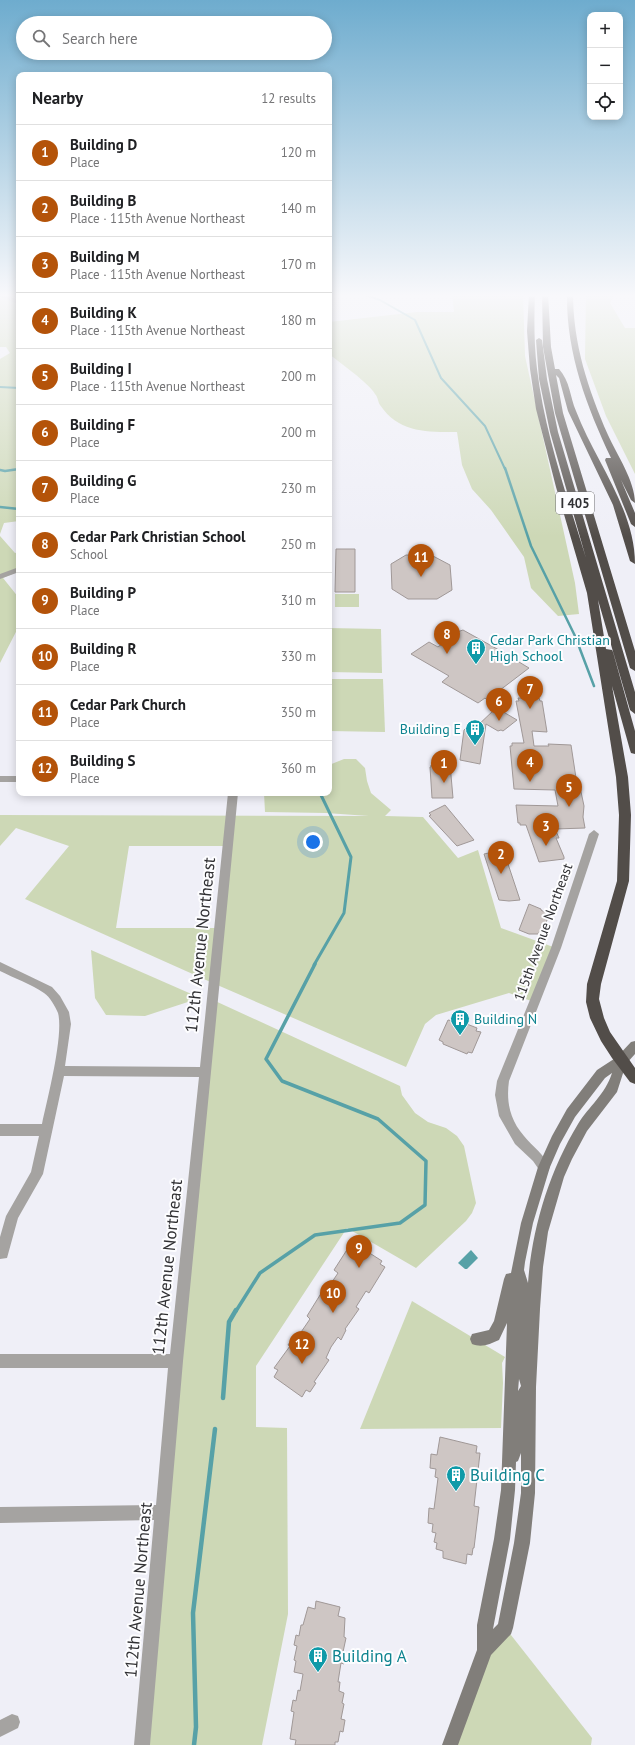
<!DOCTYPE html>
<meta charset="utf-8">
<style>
:root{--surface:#fff;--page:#f2f2f2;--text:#202124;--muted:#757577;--line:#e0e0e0;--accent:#b45309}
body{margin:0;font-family:"PT Sans",sans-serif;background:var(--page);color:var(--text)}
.controls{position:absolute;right:12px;top:12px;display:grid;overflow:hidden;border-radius:8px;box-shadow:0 2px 10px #0003}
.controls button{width:36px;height:36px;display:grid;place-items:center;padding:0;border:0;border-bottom:1px solid var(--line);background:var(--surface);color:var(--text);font:20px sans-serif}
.you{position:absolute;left:313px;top:842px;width:14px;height:14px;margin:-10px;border:3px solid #fff;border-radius:50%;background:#1a73e8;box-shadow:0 0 0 6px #1a73e833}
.badge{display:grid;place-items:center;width:26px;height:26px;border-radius:50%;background:var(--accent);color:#fff;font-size:13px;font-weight:700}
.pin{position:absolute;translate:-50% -33px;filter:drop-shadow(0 1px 2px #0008)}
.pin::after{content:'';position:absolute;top:21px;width:14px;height:12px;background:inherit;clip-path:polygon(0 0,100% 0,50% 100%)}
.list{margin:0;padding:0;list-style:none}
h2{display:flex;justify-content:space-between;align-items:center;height:52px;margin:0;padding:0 16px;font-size:17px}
h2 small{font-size:13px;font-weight:400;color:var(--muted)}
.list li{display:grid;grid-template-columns:26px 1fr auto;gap:12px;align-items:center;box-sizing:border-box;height:56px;padding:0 16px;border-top:1px solid var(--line)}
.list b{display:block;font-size:15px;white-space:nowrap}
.list p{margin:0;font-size:13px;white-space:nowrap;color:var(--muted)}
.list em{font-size:13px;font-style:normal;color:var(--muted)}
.icon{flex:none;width:22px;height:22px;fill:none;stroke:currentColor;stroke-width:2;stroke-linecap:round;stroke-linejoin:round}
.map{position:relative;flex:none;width:635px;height:1745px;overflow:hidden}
.search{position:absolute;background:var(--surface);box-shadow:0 2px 10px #0003;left:16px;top:16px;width:316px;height:44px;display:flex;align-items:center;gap:10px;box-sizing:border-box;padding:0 14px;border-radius:22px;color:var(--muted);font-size:15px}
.panel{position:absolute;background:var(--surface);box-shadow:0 2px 10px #0003;left:16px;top:72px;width:316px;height:724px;border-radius:8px}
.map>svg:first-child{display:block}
.green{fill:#cdd8b6;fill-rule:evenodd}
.water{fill:#57a1a7}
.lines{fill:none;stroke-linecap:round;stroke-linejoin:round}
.stream-far4{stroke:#57a1a7;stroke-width:2}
.stream-far3{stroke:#57a1a7;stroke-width:2.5}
.stream-far2{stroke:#57a1a7;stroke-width:3}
.stream-far1{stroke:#57a1a7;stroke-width:3.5}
.stream{stroke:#57a1a7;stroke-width:4.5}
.building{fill:#cec6c4;stroke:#a09897}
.minor{fill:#a5a3a1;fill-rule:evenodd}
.secondary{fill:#817e7a;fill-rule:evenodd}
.motorway{fill:#524d49;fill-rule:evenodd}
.labels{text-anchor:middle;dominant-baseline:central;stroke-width:4;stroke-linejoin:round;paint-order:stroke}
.shield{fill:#fdfdff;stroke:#6e6e71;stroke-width:1}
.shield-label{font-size:13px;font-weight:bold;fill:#313134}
.culture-label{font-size:14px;fill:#0d838f;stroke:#fdfdff;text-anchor:start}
.street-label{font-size:14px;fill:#313134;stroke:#fdfdff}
.near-street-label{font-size:17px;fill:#313134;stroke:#fdfdff}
.near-culture-label{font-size:17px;fill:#0d838f;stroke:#fdfdff;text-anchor:start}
</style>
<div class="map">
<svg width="635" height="1745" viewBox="0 0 635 1745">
<rect width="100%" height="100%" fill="#efeff7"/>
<g class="green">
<polygon points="0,293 19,293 19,521 4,523 0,534 0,359 10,353 6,347 0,347"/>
<path d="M452 293H523L525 356 575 583 579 614 558 616 531 588 524 557 491 510 472 489 462 465 457 432C426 432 399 433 380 405 378 402 378 397 375 394 369 383 340 363 329 354V322L417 312H454Z"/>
<polygon points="586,293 615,293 610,303 625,328 635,328 635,474 606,416 585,359"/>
<polygon points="0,536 15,553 19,552 19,571 3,578 19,598 19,626 0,663"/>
<rect x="335" y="594" width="24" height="13"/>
<polygon points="329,628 381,629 382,673 329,672"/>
<polygon points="329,679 383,679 385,732 329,731"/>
<path d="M344 759H356L365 768 367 781 371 793 391 810 385 816 423 817 458 858 478 850 501 928 556 948 534 1002 509 993 436 1015 425 1024 406 1067 215 984 25 899 69 846 16 828 0 846V815L369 816 326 813 265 812 264 793H329V765ZM129 846H227L220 928H116Z"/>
<polygon points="91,950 196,996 194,1000 145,1016 106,1015 95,998"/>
<polygon points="213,1000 400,1086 402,1095 415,1113 428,1122 446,1128 457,1136 464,1146 476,1203 472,1213 466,1221 416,1268 347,1228 256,1366 256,1427 287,1428 288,1614 262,1745 142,1745"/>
<polygon points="412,1301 505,1357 502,1363 503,1383 501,1428 360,1429"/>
<polygon points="500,1621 592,1738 591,1745 450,1745"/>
</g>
<polygon class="water" points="471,1250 478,1258 467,1269 465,1269 458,1263"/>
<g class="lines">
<g class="stream-far4">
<polyline points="360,293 380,300 415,320 441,378 485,426 505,469"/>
<polyline points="0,387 19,388"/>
</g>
<g class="stream-far3">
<polyline points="505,468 531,546 575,636 594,686"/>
<polyline points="0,470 5,471 19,469"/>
<polyline points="0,507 19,509"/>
</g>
<polyline class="stream-far2" points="314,965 344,913 351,857 320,793"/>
<polyline class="stream-far1" points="236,1311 260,1273 315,1235 400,1223 425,1205 426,1161 378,1119 282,1081 266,1059 315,964"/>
<g class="stream">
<polyline points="223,1398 229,1322 236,1310"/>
<polyline points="194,1745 196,1727 193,1613 215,1429"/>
</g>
</g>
<g class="building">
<polygon points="336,549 355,549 355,592 335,592"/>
<polygon points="406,555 433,556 450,565 452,590 437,599 408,599 392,589 391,564"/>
<polygon points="463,630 499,650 529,668 487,700 485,698 478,703 442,682 449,676 411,654 429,642 438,647 457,632"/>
<polygon points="518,698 539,698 540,701 542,701 547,732 532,731 534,746 549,746 548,744 571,745 576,778 578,787 580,787 584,806 583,817 585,828 555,829 559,838 556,838 564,857 564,859 539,862 526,825 520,825 520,823 518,823 516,805 558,806 555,790 514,789 510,746 512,746 512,743 524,743 516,701 519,701"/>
<polygon points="495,709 498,711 500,710 517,720 503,731 501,730 498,731 486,724 480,764 460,760 464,730 466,728 474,729"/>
<polygon points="450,764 453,798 432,798 430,767 431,767 431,765"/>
<polygon points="445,805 469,834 474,840 457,846 429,816 431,815 429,813"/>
<polygon points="503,849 520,900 509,901 499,900 484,854 493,852 493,850"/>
<polygon points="529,904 541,909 541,910 549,915 542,933 539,932 538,934 529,934 519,930"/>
<polygon points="454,1019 477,1028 476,1031 481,1032 472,1053 468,1052 467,1054 443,1044 443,1042 439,1040 448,1020 453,1021"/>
<polygon points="350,1245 355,1248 357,1245 382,1261 380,1264 385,1267 369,1293 366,1291 356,1307 359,1309 345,1329 346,1330 341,1340 338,1337 331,1347 326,1358 329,1360 314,1382 316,1383 310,1392 306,1390 302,1397 274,1377 278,1370 274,1368 290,1346 288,1345 294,1336 297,1338 310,1319 307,1316 325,1287 328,1288 338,1273 334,1270"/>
<polygon points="440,1437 477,1446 476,1453 480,1453 474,1506 479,1507 474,1548 473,1548 472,1555 467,1554 466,1564 443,1558 443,1551 436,1549 437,1543 434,1542 436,1533 432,1532 433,1524 428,1523 429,1508 434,1509 438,1478 435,1477 436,1469 430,1468 431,1454 437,1455"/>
<polygon points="316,1601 340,1607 338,1616 345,1618 344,1637 346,1638 343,1652 346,1653 344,1664 341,1663 338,1682 340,1682 339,1691 344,1693 342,1703 344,1704 341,1719 345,1720 343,1732 340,1731 338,1742 335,1742 335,1745 295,1745 296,1740 290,1739 294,1712 291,1711 293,1700 296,1701 298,1690 300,1691 303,1674 294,1672 296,1661 294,1660 297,1646 294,1645 296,1635 299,1636 301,1625 303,1625 308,1607 315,1609"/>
</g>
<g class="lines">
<g class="minor">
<polygon points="0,293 6,293 6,296 19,300 19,304 2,298"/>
<polygon points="19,567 19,572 0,579 0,574"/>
<rect x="0" y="776" width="19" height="6"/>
<path d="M228 793H238L183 1361 150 1745H134L154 1520 0 1523V1507L156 1505 168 1368H0V1354H170L199 1077 64 1076 43 1174 18 1218 7 1258 0 1259V1237L6 1216 31 1172 39 1136H0V1124H42C47 1100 64 1035 58 1013 55 1006 50 997 44 993 31 984 14 978 0 971V962L52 987 60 996 69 1012 71 1024 65 1066 200 1067Z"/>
<path d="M594 830 599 834 561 948 509 1081C506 1102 510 1120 524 1136 533 1147 544 1154 550 1167L548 1171 544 1173 540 1171 533 1161 515 1144 499 1116 495 1095 497 1081 551 948 589 834Z"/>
<polygon points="12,1714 18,1716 20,1722 18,1728 0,1737 0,1720"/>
</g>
<path class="secondary" d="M635 1041V1054L626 1064 617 1092 587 1131 572 1159 564 1177 548 1232 543 1267 540 1309 536 1387 535 1493 530 1543 513 1628 511 1634 491 1655 458 1745H442L477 1650V1625L494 1539 501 1490 507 1323 499 1340C490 1344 482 1348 472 1344L470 1339 472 1334 489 1330 494 1321 504 1279 506 1274 511 1273 521 1223 538 1167 552 1136 567 1109 597 1070 617 1057 631 1042ZM612 1073C605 1095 589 1106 578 1124 549 1172 532 1228 528 1283L524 1270 525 1262 533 1223 550 1167 560 1144 575 1117 605 1078ZM519 1379 521 1386 518 1391ZM521 1453V1493L514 1543 498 1624 493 1629 510 1539 515 1490 516 1462 518 1461Z"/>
<g class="motorway">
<path d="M529 293H535C534 319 534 344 537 369 545 434 567 496 586 558L550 432 539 379 536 340 539 338 542 340 547 379 558 432 635 692V714L630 710 598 600 606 649 612 650 613 652 635 731V754L631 753 630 750 612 686 628 777 631 815 629 881 601 984 599 999 604 1018 610 1032 635 1068V1084L630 1082 612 1058 601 1041 590 1018 586 1002 587 984 617 881 619 815 616 777 587 593 556 487 536 409 530 369 527 331Z"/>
<path d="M542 293H548L551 347 555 369H559C570 381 570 397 576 411 595 461 635 509 635 564L630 561 613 505 568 411 559 378 556 375 563 413 635 651V671L630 668 555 413 543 347Z"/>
<path d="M567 293H573C573 344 588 389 608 435 617 455 635 481 635 503L631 500 621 480 635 513V527L631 524 605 460 606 458H611C586 405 566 352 567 293Z"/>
</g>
</g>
<linearGradient id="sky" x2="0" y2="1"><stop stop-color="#6eacce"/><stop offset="0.55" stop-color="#f8f8fb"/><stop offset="1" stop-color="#f8f8fb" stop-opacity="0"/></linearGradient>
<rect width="635" height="537" fill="url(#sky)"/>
<defs>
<symbol id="building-pin" viewBox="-11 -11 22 30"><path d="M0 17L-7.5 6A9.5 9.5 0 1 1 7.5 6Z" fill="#0f9aa8" stroke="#fdfdff"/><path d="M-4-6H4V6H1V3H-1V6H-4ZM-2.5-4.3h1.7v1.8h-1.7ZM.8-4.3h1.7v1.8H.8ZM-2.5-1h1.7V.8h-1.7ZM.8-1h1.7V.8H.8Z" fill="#fff"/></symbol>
</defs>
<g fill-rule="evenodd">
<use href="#building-pin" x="465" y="637" width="22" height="30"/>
<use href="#building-pin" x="464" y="718" width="22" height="30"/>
<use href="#building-pin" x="449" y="1008" width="22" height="30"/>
<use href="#building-pin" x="445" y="1464" width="22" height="30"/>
<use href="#building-pin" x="307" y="1645" width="22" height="30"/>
</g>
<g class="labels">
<rect class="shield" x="556" y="492" width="38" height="22" rx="3"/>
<g class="shield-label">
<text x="575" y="503">I 405</text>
</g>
<g class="culture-label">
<text x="490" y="640">Cedar Park Christian<tspan x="490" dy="16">High School</tspan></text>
<text x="461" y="729" text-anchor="end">Building E</text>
<text x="474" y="1019">Building N</text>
</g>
<g class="street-label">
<text transform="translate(543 932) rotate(-70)">115th Avenue Northeast</text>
</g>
<g class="near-street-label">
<text transform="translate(200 945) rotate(-84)">112th Avenue Northeast</text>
<text transform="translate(167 1267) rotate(-84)">112th Avenue Northeast</text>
<text transform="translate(138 1590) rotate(-85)">112th Avenue Northeast</text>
</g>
<g class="near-culture-label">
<text x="470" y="1475">Building C</text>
<text x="332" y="1656">Building A</text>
</g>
</g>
</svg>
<div class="controls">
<button>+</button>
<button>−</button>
<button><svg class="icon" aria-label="locate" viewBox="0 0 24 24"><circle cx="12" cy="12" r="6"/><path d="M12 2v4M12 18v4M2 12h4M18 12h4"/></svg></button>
</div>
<div class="you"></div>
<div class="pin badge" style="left:444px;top:783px">1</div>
<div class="pin badge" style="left:501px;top:874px">2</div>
<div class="pin badge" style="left:546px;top:846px">3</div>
<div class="pin badge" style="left:530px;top:782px">4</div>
<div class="pin badge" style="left:569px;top:807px">5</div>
<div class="pin badge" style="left:499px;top:721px">6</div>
<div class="pin badge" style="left:530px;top:709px">7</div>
<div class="pin badge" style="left:447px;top:654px">8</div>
<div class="pin badge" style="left:359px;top:1268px">9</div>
<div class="pin badge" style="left:333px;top:1313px">10</div>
<div class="pin badge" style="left:421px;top:577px">11</div>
<div class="pin badge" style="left:302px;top:1364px">12</div>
<div class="search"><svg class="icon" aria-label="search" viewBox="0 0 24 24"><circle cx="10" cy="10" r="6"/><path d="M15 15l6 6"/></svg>Search here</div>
<section class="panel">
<h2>Nearby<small>12 results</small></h2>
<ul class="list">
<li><span class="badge">1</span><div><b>Building D</b><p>Place</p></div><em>120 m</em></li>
<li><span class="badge">2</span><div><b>Building B</b><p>Place · 115th Avenue Northeast</p></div><em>140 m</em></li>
<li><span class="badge">3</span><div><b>Building M</b><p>Place · 115th Avenue Northeast</p></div><em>170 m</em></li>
<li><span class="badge">4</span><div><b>Building K</b><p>Place · 115th Avenue Northeast</p></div><em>180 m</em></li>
<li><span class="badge">5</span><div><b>Building I</b><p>Place · 115th Avenue Northeast</p></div><em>200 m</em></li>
<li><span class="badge">6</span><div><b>Building F</b><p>Place</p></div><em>200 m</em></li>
<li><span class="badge">7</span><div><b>Building G</b><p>Place</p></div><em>230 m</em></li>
<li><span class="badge">8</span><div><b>Cedar Park Christian School</b><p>School</p></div><em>250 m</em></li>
<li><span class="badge">9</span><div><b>Building P</b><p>Place</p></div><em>310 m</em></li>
<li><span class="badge">10</span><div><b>Building R</b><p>Place</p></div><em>330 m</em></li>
<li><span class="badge">11</span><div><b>Cedar Park Church</b><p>Place</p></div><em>350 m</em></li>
<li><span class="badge">12</span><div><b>Building S</b><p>Place</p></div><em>360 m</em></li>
</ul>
</section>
</div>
